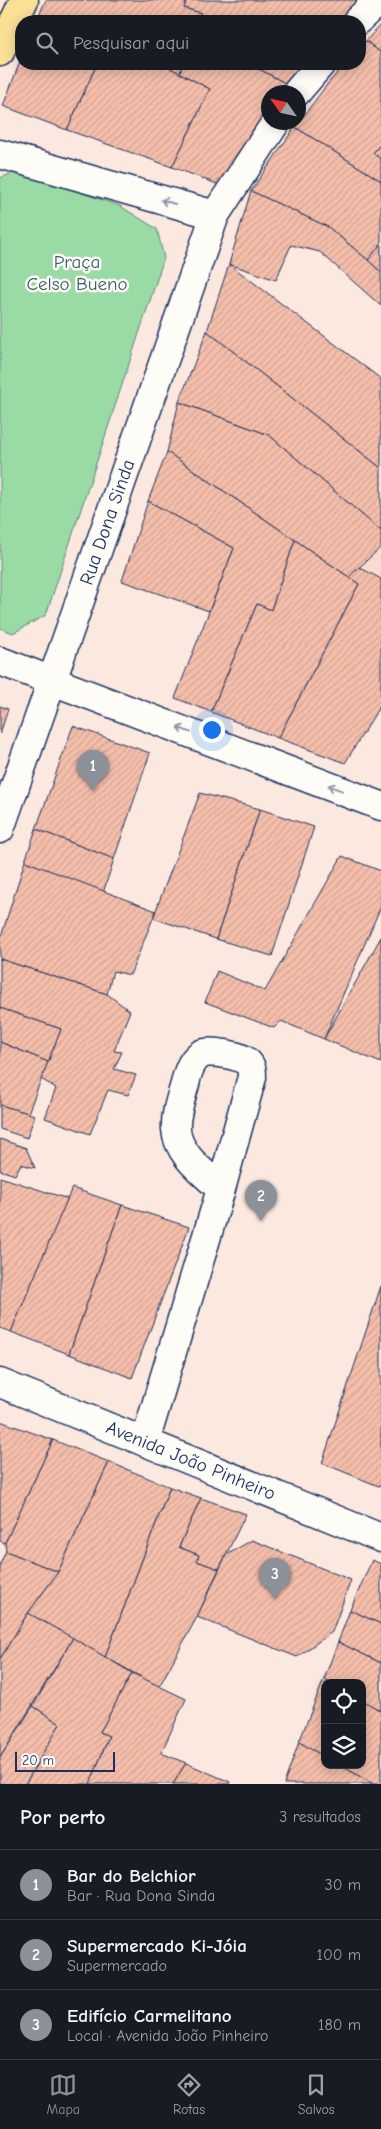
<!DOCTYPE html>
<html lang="pt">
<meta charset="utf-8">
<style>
:root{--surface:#171b24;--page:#242831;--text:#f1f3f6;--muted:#9ea1a6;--line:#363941;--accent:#8c9099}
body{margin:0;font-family:"Comic Neue",sans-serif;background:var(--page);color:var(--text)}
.controls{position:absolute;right:15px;bottom:15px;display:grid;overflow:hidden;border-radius:10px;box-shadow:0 2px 12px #0003}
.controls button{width:45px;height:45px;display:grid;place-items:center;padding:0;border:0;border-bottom:1px solid var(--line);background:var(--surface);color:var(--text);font:25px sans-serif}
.compass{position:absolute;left:261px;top:85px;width:45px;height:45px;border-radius:50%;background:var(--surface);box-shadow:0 2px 12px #0003;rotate:304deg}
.scale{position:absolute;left:15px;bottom:12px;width:100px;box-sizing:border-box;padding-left:5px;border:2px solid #1b2f5e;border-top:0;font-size:14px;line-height:18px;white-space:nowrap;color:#1b2f5e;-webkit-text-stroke:4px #fdfcf7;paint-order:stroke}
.you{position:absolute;left:211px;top:729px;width:18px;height:18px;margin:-12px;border:4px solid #fff;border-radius:50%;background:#1a73e8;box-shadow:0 0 0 8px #1a73e833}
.badge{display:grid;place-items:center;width:32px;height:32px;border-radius:50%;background:var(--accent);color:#fff;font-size:16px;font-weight:700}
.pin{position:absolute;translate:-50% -41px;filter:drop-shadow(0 1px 2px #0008)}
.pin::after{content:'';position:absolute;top:26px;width:18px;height:15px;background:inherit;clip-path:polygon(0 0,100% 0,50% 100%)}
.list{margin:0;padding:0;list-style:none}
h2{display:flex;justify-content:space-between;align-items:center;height:65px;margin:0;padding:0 20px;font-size:21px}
h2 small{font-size:16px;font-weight:400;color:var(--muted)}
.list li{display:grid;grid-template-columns:32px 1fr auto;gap:15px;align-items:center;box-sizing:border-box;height:70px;padding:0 20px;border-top:1px solid var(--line)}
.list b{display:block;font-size:19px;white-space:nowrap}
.list p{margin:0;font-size:16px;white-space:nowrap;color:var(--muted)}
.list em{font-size:16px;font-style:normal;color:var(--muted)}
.icon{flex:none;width:28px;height:28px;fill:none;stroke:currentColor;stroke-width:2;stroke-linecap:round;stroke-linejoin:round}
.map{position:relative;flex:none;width:381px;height:1784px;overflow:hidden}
.search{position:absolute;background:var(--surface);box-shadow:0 2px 12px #0003;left:15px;right:15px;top:15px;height:55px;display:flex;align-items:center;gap:12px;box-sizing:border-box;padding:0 18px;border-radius:20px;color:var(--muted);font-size:19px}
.sheet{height:275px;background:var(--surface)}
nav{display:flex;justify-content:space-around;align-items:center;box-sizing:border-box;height:70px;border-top:1px solid var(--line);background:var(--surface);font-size:14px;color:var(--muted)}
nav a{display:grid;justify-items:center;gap:2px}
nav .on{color:var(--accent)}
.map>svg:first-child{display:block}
.built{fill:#f9dcd0}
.park{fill:#9adaa4;stroke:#5a8481}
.building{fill:url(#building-hatch);stroke:#1b2f5e}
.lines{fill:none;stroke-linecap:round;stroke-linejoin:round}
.minor-casing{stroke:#1b2f5e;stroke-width:31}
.major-casing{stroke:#1b2f5e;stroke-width:31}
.minor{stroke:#fdfcf7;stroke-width:28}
.major{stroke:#fbdf96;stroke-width:28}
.oneway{stroke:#8c96aa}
.labels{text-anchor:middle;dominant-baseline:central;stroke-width:5;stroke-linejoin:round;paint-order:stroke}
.park-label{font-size:19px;fill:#3b5a70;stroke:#fdfcf7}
.street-label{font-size:19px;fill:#1b2f5e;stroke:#fdfcf7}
</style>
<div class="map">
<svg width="381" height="1784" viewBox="0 0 381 1784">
<defs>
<pattern id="building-hatch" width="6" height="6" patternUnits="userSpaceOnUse" patternTransform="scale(1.25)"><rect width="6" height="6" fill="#f5beaa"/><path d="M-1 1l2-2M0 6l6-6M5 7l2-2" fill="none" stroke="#d1a495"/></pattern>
</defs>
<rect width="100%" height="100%" fill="#fbe9e0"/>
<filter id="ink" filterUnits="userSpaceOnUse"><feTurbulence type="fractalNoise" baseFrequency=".02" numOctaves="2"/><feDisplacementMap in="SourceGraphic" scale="10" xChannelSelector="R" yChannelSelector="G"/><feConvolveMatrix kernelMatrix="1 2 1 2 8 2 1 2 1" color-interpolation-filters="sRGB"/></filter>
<g filter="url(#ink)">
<polygon class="built" points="381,547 381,579 359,567"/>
<polygon class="park" points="18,171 120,206 157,229 164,258 46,615 13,633 0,628 0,178"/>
<g class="building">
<polygon points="46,0 187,0 184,8 201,13 198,21 36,21"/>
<polygon points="187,0 364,0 344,21 198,21 201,13 184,8"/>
<polygon points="381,24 381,53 366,41"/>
<polygon points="366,41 381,53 381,144 373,153 381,159 381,181 295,127 329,82 345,64 360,64 360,48"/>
<polygon points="21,59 21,64 97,64 67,130 3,106"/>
<polygon points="97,64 163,64 210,89 172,167 67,130"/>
<polygon points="163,64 183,64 180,73"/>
<polygon points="183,64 250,64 287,84 282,92 268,92 268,115 225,187 172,167 210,89 180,73"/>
<polygon points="250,64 306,64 287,84"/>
<polygon points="295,127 381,181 381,244 368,260 328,227 251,191"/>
<polygon points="381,144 381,159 373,153"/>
<polygon points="251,191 328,227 368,260 381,272 381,306 320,252 291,245 276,280 229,264"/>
<polygon points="381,244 381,272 368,260"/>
<polygon points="229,264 381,379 381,468 207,331"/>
<polygon points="207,331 381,468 381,531 269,435 179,402"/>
<polygon points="179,402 269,435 381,531 381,547 349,577 167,452"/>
<polygon points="167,452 295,540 271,610 257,604 211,712 175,698 234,548 148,501"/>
<polygon points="148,501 234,548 209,611 122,581"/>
<polygon points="295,540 359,584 278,738 211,712 257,604 271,610"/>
<polygon points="359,567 381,579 381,704 345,763 278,738 359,584 349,577"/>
<polygon points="0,706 8,709 0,734"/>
<polygon points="73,726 150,753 114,859 36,829"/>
<polygon points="200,793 260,809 216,939 153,918"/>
<polygon points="260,809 314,827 272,956 216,939"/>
<polygon points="36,829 114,859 103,893 25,861"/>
<polygon points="342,856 381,871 381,906 324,1039 281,1021 274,1028 205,1002 217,971 265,991"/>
<polygon points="25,861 156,911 130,975 113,971 107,994 0,959 0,940"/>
<polygon points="381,937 381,1063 324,1039"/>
<polygon points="0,959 107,994 130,1011 114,1051 122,1052 114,1069 136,1075 128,1095 108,1090 90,1134 45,1118 56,1088 41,1079 61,1029 0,1008"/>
<polygon points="0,1008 61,1029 48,1062 0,1042"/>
<polygon points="0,1042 48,1062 28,1113 0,1105"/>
<polygon points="0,1105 35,1115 27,1138 0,1129"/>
<polygon points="0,1139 26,1148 35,1168 21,1164 15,1175 0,1170"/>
<polygon points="0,1177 68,1199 11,1332 0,1328"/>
<polygon points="72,1188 122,1205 69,1354 11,1332"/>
<polygon points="122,1205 189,1227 132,1378 69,1354"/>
<polygon points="381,1286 381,1487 322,1463"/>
<polygon points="0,1421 53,1440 5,1543 0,1541"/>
<polygon points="53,1440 109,1462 58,1572 6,1551 5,1543"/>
<polygon points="109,1462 170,1487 105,1657 28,1613 58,1572"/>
<polygon points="170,1487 201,1498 179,1547 199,1555 197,1561 219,1569 197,1617 159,1687 105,1657"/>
<polygon points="201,1498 246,1514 219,1569 197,1561 199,1555 179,1547"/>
<polygon points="252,1540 351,1580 332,1632 297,1657 197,1617 226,1555"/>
<polygon points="6,1551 58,1572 28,1613 0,1659 0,1564"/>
<polygon points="372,1560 381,1564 381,1624 350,1610"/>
<polygon points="350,1610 381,1624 381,1663 338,1642"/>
<polygon points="28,1613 73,1638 0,1758 0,1659"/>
<polygon points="73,1638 132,1673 100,1732 109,1736 90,1784 25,1784 60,1724 33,1706"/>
<polygon points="338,1642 381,1663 381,1711 362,1700 362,1683 330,1683 324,1679"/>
<polygon points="132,1673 186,1699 161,1753 186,1763 173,1784 90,1784 109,1736 100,1732"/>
<polygon points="324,1679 330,1683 325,1683 325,1757 299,1742"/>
<polygon points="362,1700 381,1711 381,1784 373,1784 340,1765 362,1765"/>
<polygon points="33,1706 60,1724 25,1784 0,1784 0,1758"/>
<polygon points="299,1742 325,1757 325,1765 340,1765 373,1784 284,1784"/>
<polygon points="186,1763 230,1782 229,1784 173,1784"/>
</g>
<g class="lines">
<defs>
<g id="minor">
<polyline points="357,21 379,0"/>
<polyline points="297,92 321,64"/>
<polyline points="0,154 215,215"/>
<polyline points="0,661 381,806"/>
<path id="s1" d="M0 829 215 215 276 122"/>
<path id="s2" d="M0 1383 381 1538"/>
<path d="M145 1442 221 1189 252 1077C252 1072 252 1067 248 1063 242 1055 210 1050 201 1054 191 1060 187 1074 185 1084 181 1098 175 1114 176 1129 177 1154 205 1174 221 1189"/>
</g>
<polyline id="major" points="0,52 24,0"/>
</defs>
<use href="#minor" class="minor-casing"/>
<use href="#major" class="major-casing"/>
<use href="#minor" class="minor"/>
<use href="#major" class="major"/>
</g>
<defs><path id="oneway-shaft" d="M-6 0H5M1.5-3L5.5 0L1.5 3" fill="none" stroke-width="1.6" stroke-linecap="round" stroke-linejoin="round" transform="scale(1.25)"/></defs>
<g class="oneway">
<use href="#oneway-shaft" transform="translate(168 202) rotate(-164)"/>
<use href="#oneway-shaft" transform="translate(184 730) rotate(-159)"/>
<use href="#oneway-shaft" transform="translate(335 788) rotate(-159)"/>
</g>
</g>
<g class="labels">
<g class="park-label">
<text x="77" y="262">Praça<tspan x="77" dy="22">Celso Bueno</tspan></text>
</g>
<g class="street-label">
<text stroke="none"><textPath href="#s1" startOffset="325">Rua Dona Sinda</textPath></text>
<text stroke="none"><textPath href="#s2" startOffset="206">Avenida João Pinheiro</textPath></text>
</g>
</g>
</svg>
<div class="controls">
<button><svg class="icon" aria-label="locate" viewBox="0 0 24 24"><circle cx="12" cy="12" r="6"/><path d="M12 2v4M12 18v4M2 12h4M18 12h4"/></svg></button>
<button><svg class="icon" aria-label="layers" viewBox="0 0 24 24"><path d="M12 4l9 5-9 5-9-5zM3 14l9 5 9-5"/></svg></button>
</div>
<svg class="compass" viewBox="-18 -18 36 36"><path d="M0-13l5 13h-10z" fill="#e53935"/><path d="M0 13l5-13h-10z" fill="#9ea1a6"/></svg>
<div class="scale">20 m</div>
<div class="you"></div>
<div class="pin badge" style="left:93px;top:791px">1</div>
<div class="pin badge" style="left:261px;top:1221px">2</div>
<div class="pin badge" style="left:275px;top:1599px">3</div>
<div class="search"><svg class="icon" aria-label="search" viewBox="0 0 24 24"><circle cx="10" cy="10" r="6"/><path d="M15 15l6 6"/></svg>Pesquisar aqui</div>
</div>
<section class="sheet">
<h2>Por perto<small>3 resultados</small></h2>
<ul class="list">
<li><span class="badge">1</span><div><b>Bar do Belchior</b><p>Bar · Rua Dona Sinda</p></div><em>30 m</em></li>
<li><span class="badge">2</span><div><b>Supermercado Ki-Jóia</b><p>Supermercado</p></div><em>100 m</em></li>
<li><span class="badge">3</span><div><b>Edifício Carmelitano</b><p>Local · Avenida João Pinheiro</p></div><em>180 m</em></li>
</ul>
</section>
<nav>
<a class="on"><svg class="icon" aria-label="map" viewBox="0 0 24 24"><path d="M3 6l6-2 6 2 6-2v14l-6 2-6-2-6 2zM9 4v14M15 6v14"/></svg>Mapa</a>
<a><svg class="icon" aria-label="directions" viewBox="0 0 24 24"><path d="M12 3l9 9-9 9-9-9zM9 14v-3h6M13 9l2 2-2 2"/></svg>Rotas</a>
<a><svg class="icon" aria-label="saved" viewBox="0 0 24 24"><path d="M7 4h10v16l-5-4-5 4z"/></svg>Salvos</a>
</nav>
